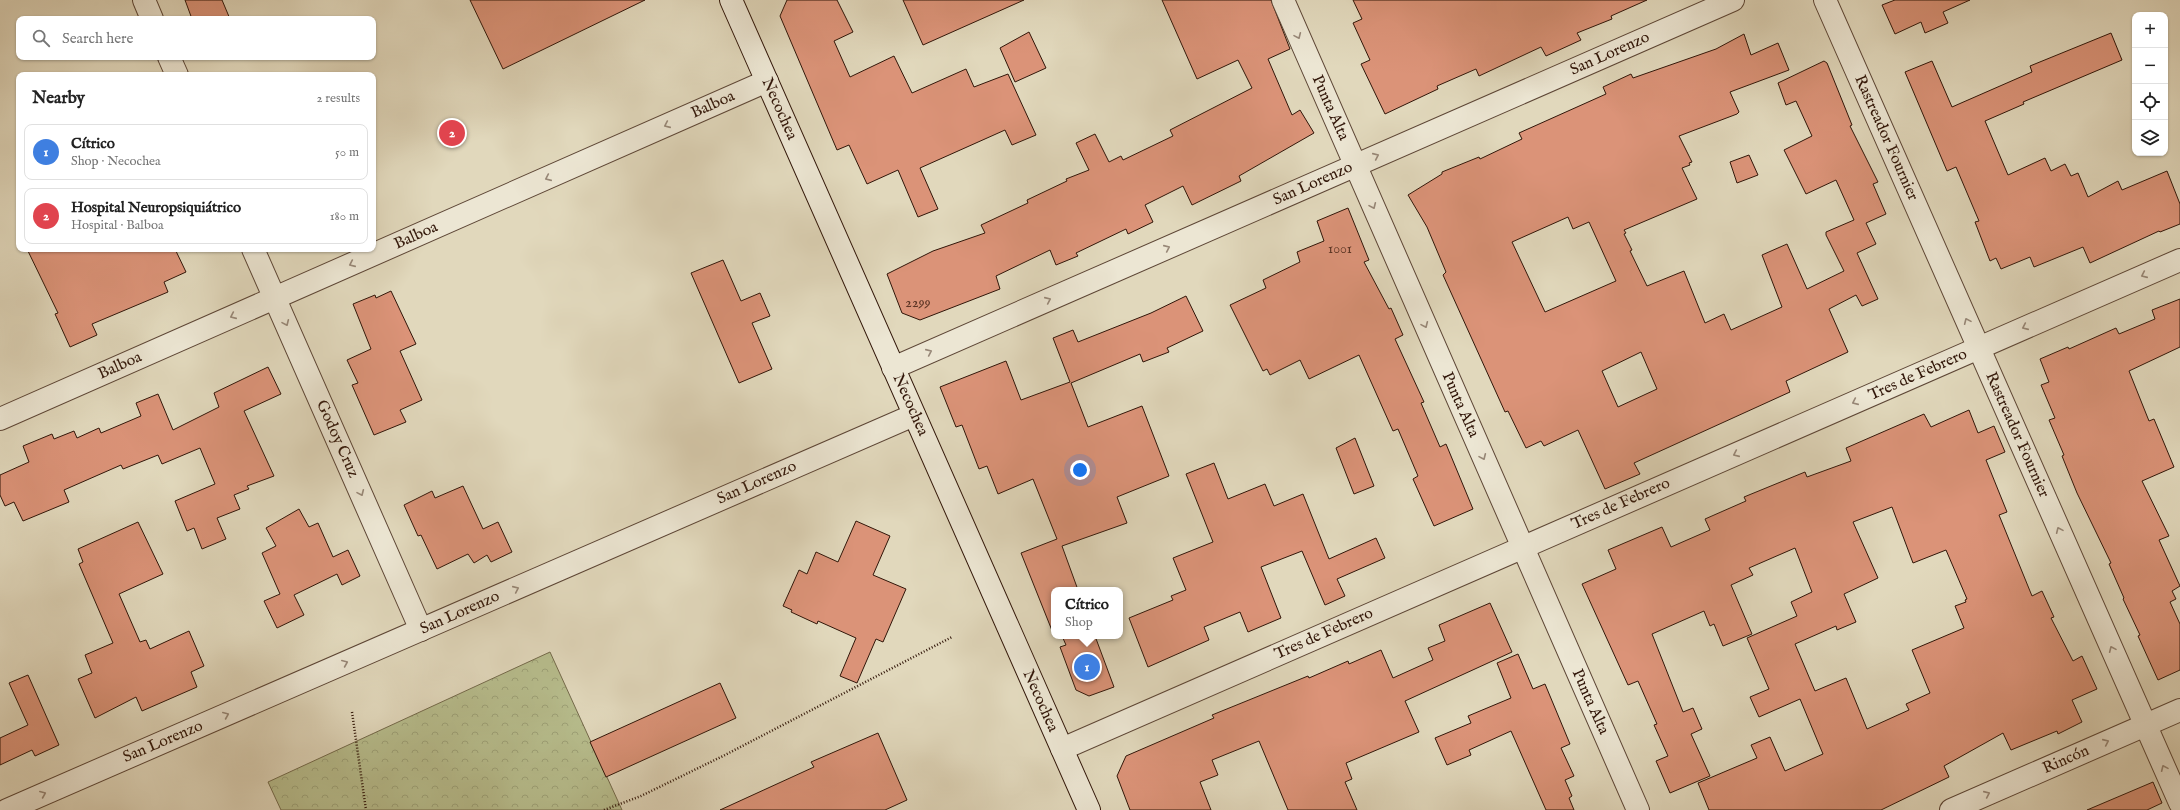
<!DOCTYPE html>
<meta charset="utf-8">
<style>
:root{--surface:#fff;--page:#f2f2f2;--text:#222;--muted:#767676;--line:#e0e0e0;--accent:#8f2418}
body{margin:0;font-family:"IM FELL English",serif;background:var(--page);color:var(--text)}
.controls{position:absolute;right:12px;top:12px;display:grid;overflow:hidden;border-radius:8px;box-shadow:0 1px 3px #0004}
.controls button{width:36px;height:36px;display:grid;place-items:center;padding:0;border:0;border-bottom:1px solid var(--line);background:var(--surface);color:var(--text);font:20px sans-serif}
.you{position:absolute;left:1080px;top:470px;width:14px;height:14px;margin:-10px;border:3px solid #fff;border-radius:50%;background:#1a73e8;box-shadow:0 0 0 6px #1a73e833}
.badge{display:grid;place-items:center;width:26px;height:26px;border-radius:50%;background:var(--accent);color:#fff;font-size:13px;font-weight:700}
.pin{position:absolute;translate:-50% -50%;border:2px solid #fff;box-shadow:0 1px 4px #0006}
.popup{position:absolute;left:1051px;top:587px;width:72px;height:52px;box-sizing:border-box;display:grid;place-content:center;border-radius:8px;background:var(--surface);filter:drop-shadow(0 1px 3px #0005);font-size:13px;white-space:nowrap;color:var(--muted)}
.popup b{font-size:15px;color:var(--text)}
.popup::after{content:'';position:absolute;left:50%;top:100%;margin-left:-8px;border:8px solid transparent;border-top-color:var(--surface)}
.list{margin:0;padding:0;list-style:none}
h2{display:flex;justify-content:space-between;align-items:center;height:52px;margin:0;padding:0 16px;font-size:17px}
h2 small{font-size:13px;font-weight:400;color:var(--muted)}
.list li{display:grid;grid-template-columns:26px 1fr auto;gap:12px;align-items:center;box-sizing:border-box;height:56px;margin:0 8px 8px;padding:0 8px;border:1px solid var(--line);border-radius:8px}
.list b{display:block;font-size:15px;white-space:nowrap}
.list p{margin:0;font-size:13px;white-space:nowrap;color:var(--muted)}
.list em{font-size:13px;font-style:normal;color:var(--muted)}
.icon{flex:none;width:22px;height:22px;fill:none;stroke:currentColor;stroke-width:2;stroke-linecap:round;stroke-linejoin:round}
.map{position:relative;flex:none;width:2180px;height:810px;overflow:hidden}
.search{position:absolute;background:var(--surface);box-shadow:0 1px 3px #0004;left:16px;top:16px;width:360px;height:44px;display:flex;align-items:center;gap:10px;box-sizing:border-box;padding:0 14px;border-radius:8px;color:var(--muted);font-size:15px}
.panel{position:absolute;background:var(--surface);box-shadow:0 1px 3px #0004;left:16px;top:72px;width:360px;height:180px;border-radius:8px}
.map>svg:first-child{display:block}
.park{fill:url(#park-crowns);stroke:#746a4b}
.building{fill:#db9378;stroke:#311609;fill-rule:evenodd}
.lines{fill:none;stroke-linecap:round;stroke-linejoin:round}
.minor-casing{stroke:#5d4636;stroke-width:24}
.secondary-casing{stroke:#311609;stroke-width:24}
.path{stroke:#311609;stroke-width:2.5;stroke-dasharray:1 2;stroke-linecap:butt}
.minor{stroke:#ece6d3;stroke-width:22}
.secondary{stroke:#ece6d3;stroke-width:22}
.oneway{stroke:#988878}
.labels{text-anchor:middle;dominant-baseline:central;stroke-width:3.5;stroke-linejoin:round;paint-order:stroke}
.number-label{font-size:14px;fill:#5c3525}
.street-label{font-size:16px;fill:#311609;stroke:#ece6d3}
</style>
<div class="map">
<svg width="2180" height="810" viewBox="0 0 2180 810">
<defs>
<pattern id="park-crowns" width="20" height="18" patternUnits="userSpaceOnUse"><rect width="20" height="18" fill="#b7bd8d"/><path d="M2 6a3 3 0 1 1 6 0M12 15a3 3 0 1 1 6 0" fill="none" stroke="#9ea278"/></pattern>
</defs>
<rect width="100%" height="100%" fill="#e1d8bc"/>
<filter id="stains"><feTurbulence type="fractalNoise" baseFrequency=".005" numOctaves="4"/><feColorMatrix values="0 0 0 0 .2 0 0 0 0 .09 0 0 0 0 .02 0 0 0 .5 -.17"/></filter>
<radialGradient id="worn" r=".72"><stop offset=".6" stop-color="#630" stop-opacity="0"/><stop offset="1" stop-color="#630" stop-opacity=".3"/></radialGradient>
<polygon class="park" points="550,652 622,810 281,810 268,782"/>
<g class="building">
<polygon points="185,0 222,0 230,19 192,19"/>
<polygon points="470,0 645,0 503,69"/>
<polygon points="787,0 837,0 853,32 834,41 850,77 894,56 912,93 966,69 974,87 1008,74 1036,135 1012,145 1005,130 920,168 938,209 918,217 898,170 867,184 849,145 837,150 780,16"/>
<polygon points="903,0 1024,0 923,45"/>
<polygon points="1162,0 1271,0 1290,49 1268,59 1292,115 1300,110 1314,133 1239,176 1241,181 1192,205 1183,186 1145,205 1153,222 1128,234 1126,229 1076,253 1078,256 1056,265 1050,250 996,276 1000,289 920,320 902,313 887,274 933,251 985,233 981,225 1028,203 1027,200 1067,181 1066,179 1089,170 1076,143 1095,134 1109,162 1121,156 1123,160 1173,136 1170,130 1252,88 1238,60 1197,79"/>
<polygon points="1353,0 1647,0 1611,16 1612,19 1577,33 1581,40 1546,56 1541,47 1479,76 1476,69 1437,86 1438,89 1385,114 1361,64 1370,60 1353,23 1362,19"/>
<polygon points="1895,0 1970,0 1943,12 1948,23 1925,33 1921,22 1895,34 1882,5"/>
<polygon points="1029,32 1046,68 1015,82 1000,48"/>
<polygon points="2111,33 2122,60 2023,102 2024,104 1985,121 2008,175 2045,158 2051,171 2065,164 2071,176 2078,173 2088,197 2118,181 2122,190 2167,171 2180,204 2180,224 2160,232 2159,231 2090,263 2083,247 2034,267 2030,257 2001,269 1996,258 1990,261 1975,222 1979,221 1956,167 1947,171 1905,72 1932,61 1952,107 2032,72 2030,66"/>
<path d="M1744 34 1751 55 1778 43 1789 70 1730 92 1739 112 1737 114 1679 136 1692 162 1689 163 1690 165 1682 168 1697 199 1624 230 1626 233 1624 234 1632 250 1630 251 1647 286 1684 271 1705 323 1724 314 1731 330 1782 307 1762 255 1787 244 1807 289 1844 271 1826 235V232L1854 220 1836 180 1806 194 1784 150 1812 136 1796 101 1786 105 1778 83 1824 61 1827 63 1852 125 1850 126 1878 182 1873 184 1886 214 1866 223 1876 244 1857 253 1878 299 1862 306 1856 295 1829 309 1848 352 1786 381 1790 392 1634 463 1640 474 1605 489 1578 430 1544 446 1541 441 1526 448 1508 411 1505 412 1443 275 1446 272 1427 227 1408 195 1442 174V172L1479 157 1480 159 1522 139 1519 133 1606 94 1603 87 1631 74 1633 78 1716 49ZM1568 217 1573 229 1589 222 1616 281 1545 312 1512 242ZM1641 352 1657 389 1618 407 1602 371Z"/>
<polygon points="1749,155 1758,175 1737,183 1730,162"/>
<polygon points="1348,208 1369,260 1364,262 1389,309 1391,308 1403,335 1395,339 1424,402 1421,403 1440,447 1446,444 1473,509 1434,526 1413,479 1418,476 1398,429 1393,431 1359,355 1309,379 1300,360 1270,375 1267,369 1263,371 1230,305 1266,288 1263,280 1300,262 1297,252 1324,241 1317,221"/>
<polygon points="27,249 175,249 186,272 164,282 168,292 92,324 97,335 70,347 55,314 58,313"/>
<polygon points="723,260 741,301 760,293 770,316 752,323 772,369 739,383 691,273"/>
<polygon points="391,291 416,344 400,351 422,400 400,410 406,422 374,435 352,385 358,383 347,360 371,349 353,304 375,295 376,298"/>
<polygon points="1186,296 1203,331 1167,348 1169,352 1143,362 1140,354 1071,383 1088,427 1142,406 1169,476 1117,497 1127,523 1062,546 1078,590 1054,590 1053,633 1021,553 1057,539 1033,479 998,494 987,466 979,469 962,425 956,427 940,387 1006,361 1021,400 1070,382 1053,338 1073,330 1078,342 1151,313"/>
<polygon points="2180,299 2180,347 2129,371 2149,421 2154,419 2174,467 2142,481 2169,536 2159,540 2180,586 2172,591 2176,599 2170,602 2180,624 2180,670 2158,680 2138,636 2140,635 2123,599 2124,598 2109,564 2111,563 2077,493 2062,456 2064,455 2049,420 2055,418 2041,385 2049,382 2040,359 2068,347 2069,349 2116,328 2119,334 2155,319 2152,310"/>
<polygon points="268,367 281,394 244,411 274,476 247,486 249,489 234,495 240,509 217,518 226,539 202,549 194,528 187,531 175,501 215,484 200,448 162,464 158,455 123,469 121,465 64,490 69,502 23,521 14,502 5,506 0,495 0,475 29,462 23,446 52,434 54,439 74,431 77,438 99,428 101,433 141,416 136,403 158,394 173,430 219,407 214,393"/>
<path d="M1969 410 1978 433 1994 426 2005 452 1986 460 2007 512 1999 515 2032 596 2042 591 2054 617 2051 618 2073 661 2082 656 2097 689 2072 700 2082 722 2058 734 2057 731 2011 750 2003 733 1944 766 1949 777 1881 810H1709L1698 783 1757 758 1751 745 1770 737 1785 771 1823 754 1800 699 1759 717 1750 697 1769 689 1747 638 1797 616 1791 602 1812 592 1795 548 1749 568 1753 575 1731 585 1752 634 1723 646 1714 624 1710 626 1704 611 1652 634 1683 712 1693 708 1702 729 1691 734 1710 776 1670 793 1656 761 1668 756 1654 725 1657 724 1638 681 1628 685 1582 584 1616 569 1608 550 1662 527 1671 547 1710 530 1705 519 1746 501 1744 497 1805 472 1807 477 1851 461 1846 448 1924 414 1931 427ZM1892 507 1913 563 1946 550 1967 599 1965 600 1966 602 1955 606 1964 628 1912 650 1930 693 1906 704 1909 710 1867 729 1846 678 1815 691 1795 644 1836 626 1837 630 1856 622 1844 594 1878 578 1853 522Z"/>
<polygon points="1355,438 1374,486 1354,494 1336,448"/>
<polygon points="1214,463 1228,499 1265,484 1274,506 1303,494 1329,559 1376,538 1385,558 1337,579 1345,596 1325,605 1302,551 1261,567 1281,618 1248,632 1240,612 1204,627 1209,640 1148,667 1129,618 1173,600 1171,596 1186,590 1173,558 1213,542 1186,474"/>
<polygon points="463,486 483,529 498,522 512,552 491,562 487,555 474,563 468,554 437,569 421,535 418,536 404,505 432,491 435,498"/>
<polygon points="299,509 309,527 318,523 333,557 348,550 360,576 342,585 337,574 294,595 304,615 277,628 264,601 280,594 262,553 276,546 266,528"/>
<polygon points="856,521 890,536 873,575 906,589 883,642 876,639 857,683 840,676 856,638 818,621 817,624 791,612 792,610 783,606 799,570 807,574 816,552 838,562"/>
<polygon points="138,522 163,574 119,594 140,642 146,640 150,649 189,631 204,666 191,672 197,687 142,711 136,697 95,718 78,679 92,673 85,655 113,643 79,564 83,562 78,549"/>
<polygon points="1490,603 1512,652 1405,701 1419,732 1346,763 1352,779 1345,782 1357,810 1288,810 1259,741 1212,760 1218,775 1200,782 1211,810 1130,810 1117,776 1126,756 1214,718 1212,715 1308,676 1309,678 1348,661 1349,664 1381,650 1393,678 1433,660 1428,648 1445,641 1439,625"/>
<polygon points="1062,636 1095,636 1114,687 1089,696 1076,690 1060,647 1066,645"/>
<polygon points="1518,654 1533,689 1545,684 1570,744 1561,748 1574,776 1565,780 1572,796 1569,798 1574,810 1546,810 1511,731 1469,750 1471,755 1447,765 1435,738 1471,723 1468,716 1511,698 1497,663"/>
<polygon points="28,675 59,745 35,756 32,750 0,765 0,738 28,725 9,683"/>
<polygon points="720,683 736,718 606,777 590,742"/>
<polygon points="878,733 907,800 885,810 720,810 814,767 811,762"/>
<polygon points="2153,782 2162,803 2147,810 2087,810"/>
</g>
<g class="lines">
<defs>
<g id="minor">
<polyline points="144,0 152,19"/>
<polyline points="1283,0 1638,810"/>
<polyline points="1825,0 2180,803"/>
<polyline points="169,57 177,75"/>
<polyline points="253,249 421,630"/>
<polyline points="893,368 1733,0"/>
<polyline points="0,419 767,81"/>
<polyline points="1062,749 2180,260"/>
<polyline points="7,810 914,415"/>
<polyline points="1951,810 2180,710"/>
</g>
<polyline id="secondary" points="731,0 1089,810"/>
</defs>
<use href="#minor" class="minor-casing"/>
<use href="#secondary" class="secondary-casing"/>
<g class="path">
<polyline points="352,712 366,810"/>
<polyline points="604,810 641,796 725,755 952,637"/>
</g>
<use href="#minor" class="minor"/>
<use href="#secondary" class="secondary"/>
</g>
<defs><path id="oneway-chevron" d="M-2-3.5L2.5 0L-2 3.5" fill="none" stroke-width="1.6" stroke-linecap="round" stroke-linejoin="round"/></defs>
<g class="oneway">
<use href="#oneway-chevron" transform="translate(1298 36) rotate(66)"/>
<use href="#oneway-chevron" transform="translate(667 125) rotate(156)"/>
<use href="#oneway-chevron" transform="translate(1376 156) rotate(-24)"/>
<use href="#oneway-chevron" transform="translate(548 178) rotate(156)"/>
<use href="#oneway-chevron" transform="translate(1373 206) rotate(66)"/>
<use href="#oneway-chevron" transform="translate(1167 248) rotate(-24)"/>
<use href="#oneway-chevron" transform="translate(352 264) rotate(156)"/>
<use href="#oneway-chevron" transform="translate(2144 275) rotate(156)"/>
<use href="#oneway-chevron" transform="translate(1048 300) rotate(-24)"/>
<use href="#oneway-chevron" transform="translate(233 316) rotate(156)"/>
<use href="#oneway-chevron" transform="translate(1967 321) rotate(-114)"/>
<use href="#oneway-chevron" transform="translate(286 323) rotate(66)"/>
<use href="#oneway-chevron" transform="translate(1425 325) rotate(66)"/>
<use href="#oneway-chevron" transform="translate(2025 327) rotate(156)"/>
<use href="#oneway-chevron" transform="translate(929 352) rotate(-24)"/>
<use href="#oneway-chevron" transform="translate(1855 402) rotate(156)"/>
<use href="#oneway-chevron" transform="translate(1736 454) rotate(156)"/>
<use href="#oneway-chevron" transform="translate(1483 457) rotate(66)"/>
<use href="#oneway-chevron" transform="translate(361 493) rotate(66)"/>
<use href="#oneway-chevron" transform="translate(2059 530) rotate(-114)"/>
<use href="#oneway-chevron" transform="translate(516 589) rotate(-24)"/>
<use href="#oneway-chevron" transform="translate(2112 649) rotate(-114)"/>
<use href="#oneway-chevron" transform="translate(345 663) rotate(-23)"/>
<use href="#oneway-chevron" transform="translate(226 715) rotate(-23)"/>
<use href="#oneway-chevron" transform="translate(2106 742) rotate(-24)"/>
<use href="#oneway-chevron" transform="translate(2164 768) rotate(-114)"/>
<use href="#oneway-chevron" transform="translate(43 794) rotate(-23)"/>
<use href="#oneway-chevron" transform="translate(1987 794) rotate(-24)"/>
</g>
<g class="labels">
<g class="number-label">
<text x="1340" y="249">1001</text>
<text x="918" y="303">2299</text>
</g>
<g class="street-label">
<text transform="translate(1610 54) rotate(-24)">San Lorenzo</text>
<text transform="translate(713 105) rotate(-24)">Balboa</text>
<text transform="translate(1330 108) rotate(66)">Punta Alta</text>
<text transform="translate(779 109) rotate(66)">Necochea</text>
<text transform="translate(1886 138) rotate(66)">Rastreador Fournier</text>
<text transform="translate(1313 184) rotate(-24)">San Lorenzo</text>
<text transform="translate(416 236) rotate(-24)">Balboa</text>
<text transform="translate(120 366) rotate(-24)">Balboa</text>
<text transform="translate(1918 375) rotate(-24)">Tres de Febrero</text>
<text transform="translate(910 405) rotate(66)">Necochea</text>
<text transform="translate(1460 405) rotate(66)">Punta Alta</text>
<text transform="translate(2017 435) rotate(66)">Rastreador Fournier</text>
<text transform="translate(337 439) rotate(66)">Godoy Cruz</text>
<text transform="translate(757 483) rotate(-24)">San Lorenzo</text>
<text transform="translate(1621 504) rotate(-24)">Tres de Febrero</text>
<text transform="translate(460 613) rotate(-24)">San Lorenzo</text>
<text transform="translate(1324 634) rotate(-24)">Tres de Febrero</text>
<text transform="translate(1040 701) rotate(66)">Necochea</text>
<text transform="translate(1590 702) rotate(66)">Punta Alta</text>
<text transform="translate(163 742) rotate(-23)">San Lorenzo</text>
<text transform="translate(2066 760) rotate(-24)">Rincón</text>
</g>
</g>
<rect width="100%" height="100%" filter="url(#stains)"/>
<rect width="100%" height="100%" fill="url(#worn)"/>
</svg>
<div class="controls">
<button>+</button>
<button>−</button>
<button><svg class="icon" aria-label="locate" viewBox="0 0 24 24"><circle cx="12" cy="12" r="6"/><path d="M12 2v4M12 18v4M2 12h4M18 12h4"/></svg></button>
<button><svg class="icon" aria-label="layers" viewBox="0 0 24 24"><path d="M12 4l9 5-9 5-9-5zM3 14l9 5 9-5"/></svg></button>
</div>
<div class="you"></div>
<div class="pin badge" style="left:1087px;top:667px;background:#3f7fe0">1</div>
<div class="popup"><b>Cítrico</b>Shop</div>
<div class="pin badge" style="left:452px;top:133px;background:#e0444e">2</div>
<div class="search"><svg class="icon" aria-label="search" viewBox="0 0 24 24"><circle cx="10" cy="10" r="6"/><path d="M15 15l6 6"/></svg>Search here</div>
<section class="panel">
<h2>Nearby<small>2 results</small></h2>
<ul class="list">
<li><span class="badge" style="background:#3f7fe0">1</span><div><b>Cítrico</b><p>Shop · Necochea</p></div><em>50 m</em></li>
<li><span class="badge" style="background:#e0444e">2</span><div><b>Hospital Neuropsiquiátrico</b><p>Hospital · Balboa</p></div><em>180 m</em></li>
</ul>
</section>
</div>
